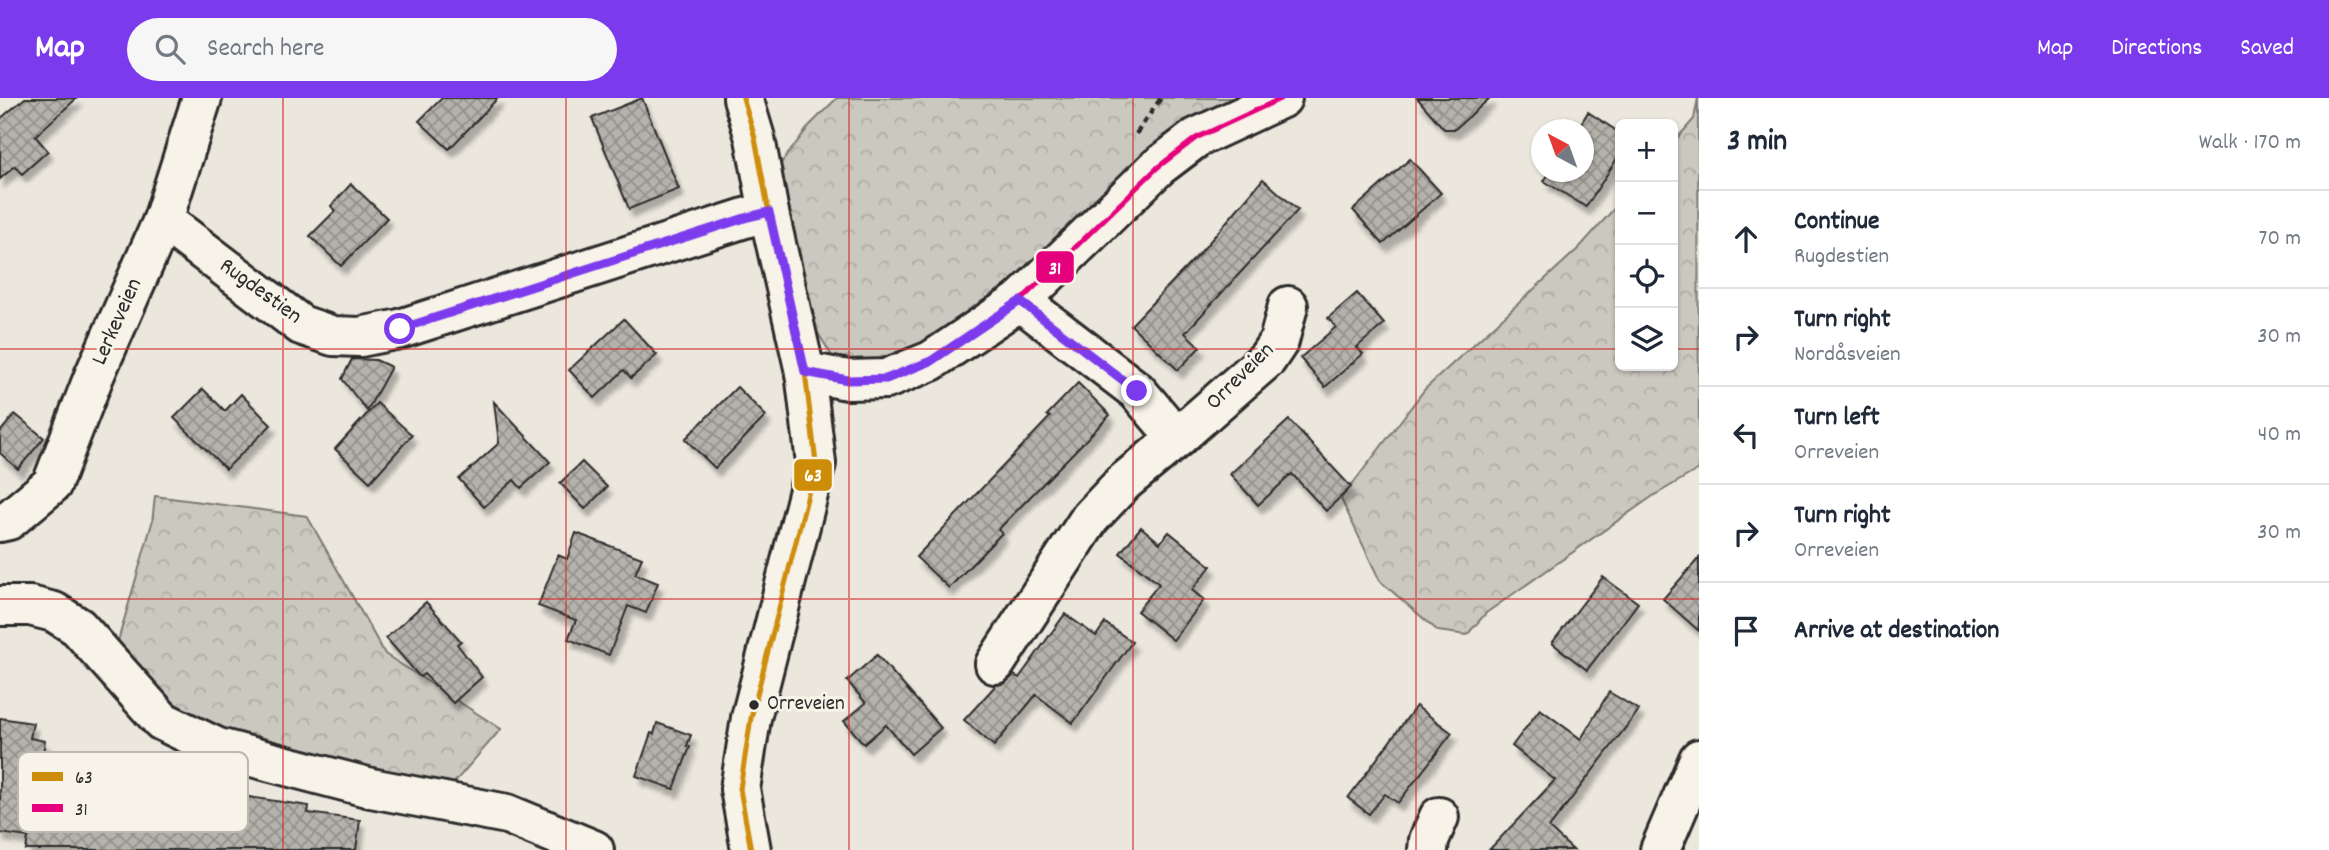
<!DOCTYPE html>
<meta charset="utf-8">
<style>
:root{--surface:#fff;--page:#f6f6f7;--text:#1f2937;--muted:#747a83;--line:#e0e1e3;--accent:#7c3aed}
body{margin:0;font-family:Dekko,sans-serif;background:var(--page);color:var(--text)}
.controls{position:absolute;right:21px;top:21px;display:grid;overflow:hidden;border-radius:10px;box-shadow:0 2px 5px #0004}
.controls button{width:63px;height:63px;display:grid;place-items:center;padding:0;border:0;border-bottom:2px solid var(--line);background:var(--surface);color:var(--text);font:35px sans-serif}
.compass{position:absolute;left:1531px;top:21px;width:63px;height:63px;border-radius:50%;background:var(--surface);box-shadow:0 2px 5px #0004;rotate:319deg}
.stop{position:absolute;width:21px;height:21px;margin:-16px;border:5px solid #7c3aed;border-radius:50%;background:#fff}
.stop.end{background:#7c3aed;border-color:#fff;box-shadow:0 2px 7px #0008}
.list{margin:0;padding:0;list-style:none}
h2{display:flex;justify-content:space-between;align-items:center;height:91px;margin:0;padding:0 28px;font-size:30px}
h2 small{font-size:23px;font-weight:400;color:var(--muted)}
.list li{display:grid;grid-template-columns:46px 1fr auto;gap:21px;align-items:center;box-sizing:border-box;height:98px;padding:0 28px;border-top:2px solid var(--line)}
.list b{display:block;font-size:26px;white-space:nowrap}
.list p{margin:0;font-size:23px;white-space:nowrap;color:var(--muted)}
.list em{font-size:23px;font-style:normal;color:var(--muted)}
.icon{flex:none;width:38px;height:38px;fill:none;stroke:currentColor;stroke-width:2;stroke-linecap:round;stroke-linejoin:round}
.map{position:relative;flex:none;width:1699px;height:752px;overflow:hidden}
header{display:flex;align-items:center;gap:42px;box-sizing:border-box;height:98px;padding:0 35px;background:var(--accent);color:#fff}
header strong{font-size:33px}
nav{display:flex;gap:38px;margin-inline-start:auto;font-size:24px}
.search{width:490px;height:63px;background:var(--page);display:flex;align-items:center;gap:18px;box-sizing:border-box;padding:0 24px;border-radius:38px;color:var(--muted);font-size:26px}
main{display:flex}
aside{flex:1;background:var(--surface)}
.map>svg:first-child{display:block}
.forest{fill:url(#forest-crowns);stroke:#7b7a75;stroke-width:2}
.building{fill:url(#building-cross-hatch);stroke:#2b2b2b;stroke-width:2;filter:url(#shadow)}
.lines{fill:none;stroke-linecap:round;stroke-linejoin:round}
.minor-casing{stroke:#2b2b2b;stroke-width:44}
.major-casing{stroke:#2b2b2b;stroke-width:44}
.path{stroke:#2b2b2b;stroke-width:4.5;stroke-dasharray:7 5;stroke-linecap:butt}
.minor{stroke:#f7f3e8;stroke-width:38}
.major{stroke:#f7f3e8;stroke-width:38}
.bus-1-casing{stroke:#f7f3e8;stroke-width:10}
.bus-2-casing{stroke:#f7f3e8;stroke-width:10}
.bus-1{stroke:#ce8d09;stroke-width:5}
.bus-2{stroke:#e5007d;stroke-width:5}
.route{stroke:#7c3aed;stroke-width:9}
.grid{fill:none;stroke:#d62828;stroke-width:2;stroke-opacity:0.55}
.bus-dot{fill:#2b2b2b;stroke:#f7f3e8;stroke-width:2.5}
.labels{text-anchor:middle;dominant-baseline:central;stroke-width:6;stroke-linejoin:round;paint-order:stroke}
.bus-label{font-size:21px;fill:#2b2b2b;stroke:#f7f3e8;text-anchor:start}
.street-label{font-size:23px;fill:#2b2b2b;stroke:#f7f3e8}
.key{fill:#f7f3e8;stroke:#bab7af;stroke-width:2}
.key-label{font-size:19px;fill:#2b2b2b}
.line-badge{stroke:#f7f3e8;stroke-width:2.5}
.badge-label{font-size:19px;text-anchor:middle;font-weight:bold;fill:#fff}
</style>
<header>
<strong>Map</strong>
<div class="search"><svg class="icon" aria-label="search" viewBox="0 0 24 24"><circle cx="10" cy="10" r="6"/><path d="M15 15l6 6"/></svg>Search here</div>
<nav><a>Map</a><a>Directions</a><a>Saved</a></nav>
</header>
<main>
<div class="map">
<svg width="1699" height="752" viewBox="0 0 1699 752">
<defs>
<pattern id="forest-crowns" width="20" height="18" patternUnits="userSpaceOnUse" patternTransform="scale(1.75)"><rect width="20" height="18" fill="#cbc8bf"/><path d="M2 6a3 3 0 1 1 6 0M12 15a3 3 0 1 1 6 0" fill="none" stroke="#aeaca4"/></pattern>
<pattern id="building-cross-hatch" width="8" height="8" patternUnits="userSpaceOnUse" patternTransform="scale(1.75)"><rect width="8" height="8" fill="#b5b2ab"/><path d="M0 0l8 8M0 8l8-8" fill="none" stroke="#93918b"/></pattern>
<filter id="shadow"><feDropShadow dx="4.5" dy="8" stdDeviation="2" flood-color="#0004"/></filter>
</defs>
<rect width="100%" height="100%" fill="#ebe7dd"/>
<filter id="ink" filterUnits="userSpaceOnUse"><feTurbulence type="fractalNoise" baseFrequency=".0143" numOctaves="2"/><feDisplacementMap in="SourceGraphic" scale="14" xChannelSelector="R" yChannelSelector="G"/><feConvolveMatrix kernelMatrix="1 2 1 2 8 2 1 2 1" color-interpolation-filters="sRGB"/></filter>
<g filter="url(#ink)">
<g class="forest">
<polygon points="837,0 1286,0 1134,113 977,251 843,276 744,114 810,27"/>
<polygon points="1698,0 1699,371 1653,398 1486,515 1467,537 1438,533 1380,483 1341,401 1425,291 1579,150 1620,104 1620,268 1673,268 1673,45 1694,21"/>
<polygon points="155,398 307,418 385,556 501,631 446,694 251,665 114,557 152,425"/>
</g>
<g class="building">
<polygon points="25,0 77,0 35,38 48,53 22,76 15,68 0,81 0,21"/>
<polygon points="442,0 498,0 449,51 419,23"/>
<polygon points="642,0 679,91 629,111 592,20"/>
<polygon points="1417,0 1490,0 1455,31 1444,31"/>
<polygon points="1588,14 1620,35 1620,56 1586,109 1544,83 1550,74 1584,74 1584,32 1577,32"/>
<polygon points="1410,61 1441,95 1383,146 1353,112"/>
<polygon points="1263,81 1298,112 1185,235 1200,249 1178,272 1131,227 1200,155"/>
<polygon points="351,86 387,120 341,168 310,138 335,113 331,108"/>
<polygon points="1357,195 1384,226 1357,249 1363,256 1325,289 1300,260 1336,229 1328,220"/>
<polygon points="624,221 657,257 631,280 624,272 595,300 569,272"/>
<polygon points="352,261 376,262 391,269 367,313 342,281"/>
<polygon points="1078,285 1110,317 998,432 1002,435 949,490 916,459 1050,319 1047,317"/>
<polygon points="737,289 766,318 715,370 685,341"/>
<polygon points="203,291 225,313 241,296 271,327 226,371 174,320"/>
<polygon points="494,304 550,364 521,390 514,382 484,409 459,381 499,345"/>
<polygon points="377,305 412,337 370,384 335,351"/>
<polygon points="15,316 44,340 18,371 0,355 0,334"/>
<polygon points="1289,322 1351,389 1326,413 1292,376 1258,407 1230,376"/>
<polygon points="582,364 607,389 585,411 560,385"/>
<polygon points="1141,429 1160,445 1169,434 1211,468 1192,492 1204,502 1173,542 1137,513 1159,486 1120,455"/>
<polygon points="576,435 642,460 635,476 658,485 646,515 628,508 609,557 568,541 576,522 538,508 558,457 567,461"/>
<polygon points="1699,460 1699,533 1663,501"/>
<polygon points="1603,479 1638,505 1587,572 1552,545"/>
<polygon points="426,504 461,543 457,546 482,579 453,605 424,576 420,579 386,540"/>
<polygon points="1065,516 1096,538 1105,525 1132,544 1073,625 1036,597 994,648 964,622 996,587 1005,585 1014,577 1019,580"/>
<polygon points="877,557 941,630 911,656 886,627 864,646 844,623 866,605 847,583"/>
<polygon points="1609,594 1639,612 1549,730 1573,752 1489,752 1555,682 1512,648 1540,611 1581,641"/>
<polygon points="1416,608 1452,635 1398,705 1385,696 1369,716 1348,700"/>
<polygon points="0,620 33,625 30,640 45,643 41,668 145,684 142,701 200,710 202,692 309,708 308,715 360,722 356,752 26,752 28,739 0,735"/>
<polygon points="657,625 691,637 687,648 690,649 674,691 636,678 651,635 654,636"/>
</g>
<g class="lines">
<defs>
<g id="minor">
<polyline points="163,122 301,227 333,238 360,239 400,231 748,119 769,115"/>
<polyline points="1020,203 1137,293 1177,340"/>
<polyline points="805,274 848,282 886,281 931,263 1020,203 1158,69 1196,40 1282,0"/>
<polyline points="0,424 9,422 52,386 94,278 163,122 202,0"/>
<polyline points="0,508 30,508 54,514 78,529 162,623 218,650 371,690 507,716 594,752"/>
<polyline points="995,566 1090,420 1124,384 1177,340 1267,261 1279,243 1288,208"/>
<polyline points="1428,752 1429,742 1439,719"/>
<polyline points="1660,752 1699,661"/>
</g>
<polyline id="major" points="743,0 755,40 769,115 805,274 816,365 751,620 740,691 751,752"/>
</defs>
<use href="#minor" class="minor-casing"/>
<use href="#major" class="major-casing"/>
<polyline class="path" points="1136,36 1161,0"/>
<use href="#minor" class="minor"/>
<use href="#major" class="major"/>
<defs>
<polyline id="bus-1" points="743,0 755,40 769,115 805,274 816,365 751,620 740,691 751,752"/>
<polyline id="bus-2" points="805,274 848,282 886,281 931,263 1020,203 1158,69 1196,40 1282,0"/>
</defs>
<use href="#bus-1" class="bus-1-casing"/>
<use href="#bus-2" class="bus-2-casing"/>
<use href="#bus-1" class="bus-1"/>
<use href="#bus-2" class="bus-2"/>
</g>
</g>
<g class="lines" filter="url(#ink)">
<polyline class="route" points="400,231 748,119 769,114 805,274 848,282 886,281 931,263 1020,203 1137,293"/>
</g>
<path class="grid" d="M283 0V752M566 0V752M849 0V752M1133 0V752M1416 0V752M0 251H1620M1673 251H1699M0 501H1699"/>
<circle class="bus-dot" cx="754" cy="607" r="6"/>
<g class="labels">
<g class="bus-label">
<text x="767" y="607">Orreveien</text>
</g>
<g class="street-label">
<text transform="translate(260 194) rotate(36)">Rugdestien</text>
<text transform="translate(118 224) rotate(-66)">Lerkeveien</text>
<text transform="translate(1241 279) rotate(-45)">Orreveien</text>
</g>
</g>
<rect x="18" y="654" width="230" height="80" rx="10" class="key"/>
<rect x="32" y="674" width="31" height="9" fill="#ce8d09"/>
<rect x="32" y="706" width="31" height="8" fill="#e5007d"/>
<g class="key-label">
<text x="75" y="685">63</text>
<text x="75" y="717">31</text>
</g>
<g class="line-badge">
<rect x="1035" y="152" width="40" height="34" rx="7" fill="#e5007d"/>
<rect x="793" y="360" width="40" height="34" rx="7" fill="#ce8d09"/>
</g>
<g class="badge-label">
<text x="1055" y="176">31</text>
<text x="813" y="383">63</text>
</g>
</svg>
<div class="controls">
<button>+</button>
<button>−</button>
<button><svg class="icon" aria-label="locate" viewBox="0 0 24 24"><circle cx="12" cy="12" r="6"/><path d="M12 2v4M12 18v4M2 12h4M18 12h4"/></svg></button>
<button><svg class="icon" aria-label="layers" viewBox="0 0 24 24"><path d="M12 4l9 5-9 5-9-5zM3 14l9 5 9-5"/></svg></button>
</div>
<svg class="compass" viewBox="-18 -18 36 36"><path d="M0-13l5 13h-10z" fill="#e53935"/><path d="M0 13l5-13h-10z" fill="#747a83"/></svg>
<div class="stop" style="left:400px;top:231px"></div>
<div class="stop end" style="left:1137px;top:293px"></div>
</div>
<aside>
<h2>3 min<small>Walk · 170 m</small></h2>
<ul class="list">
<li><svg class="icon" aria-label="ahead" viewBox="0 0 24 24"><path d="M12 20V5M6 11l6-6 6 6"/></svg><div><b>Continue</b><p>Rugdestien</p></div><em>70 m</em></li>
<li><svg class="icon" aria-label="right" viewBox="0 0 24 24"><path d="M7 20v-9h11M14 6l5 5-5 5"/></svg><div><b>Turn right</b><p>Nordåsveien</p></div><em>30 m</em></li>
<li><svg class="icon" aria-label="left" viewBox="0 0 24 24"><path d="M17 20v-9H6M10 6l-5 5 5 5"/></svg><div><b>Turn left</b><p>Orreveien</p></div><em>40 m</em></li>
<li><svg class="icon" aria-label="right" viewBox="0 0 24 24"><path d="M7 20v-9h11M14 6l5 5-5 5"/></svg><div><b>Turn right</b><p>Orreveien</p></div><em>30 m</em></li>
<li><svg class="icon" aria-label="arrive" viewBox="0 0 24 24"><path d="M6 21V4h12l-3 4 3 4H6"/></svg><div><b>Arrive at destination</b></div></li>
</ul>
</aside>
</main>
